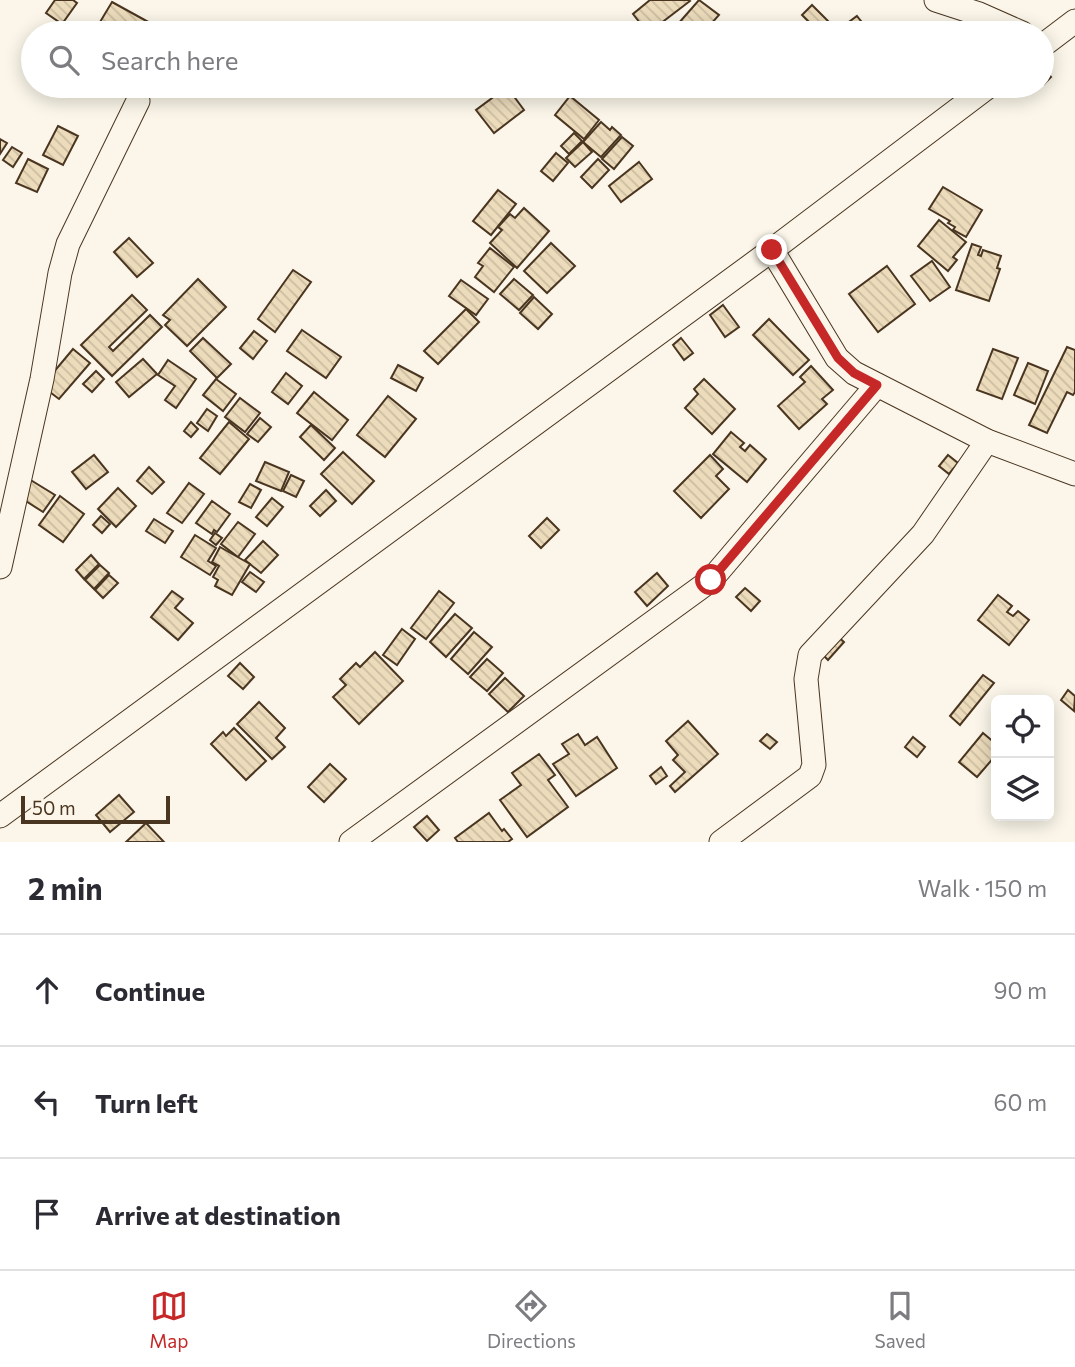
<!DOCTYPE html>
<meta charset="utf-8">
<style>
:root{--surface:#fff;--page:#f7f7f7;--text:#2b2b33;--muted:#7c7c81;--line:#e1e1e2;--accent:#c62828}
body{margin:0;font-family:Commissioner,sans-serif;background:var(--page);color:var(--text)}
.controls{position:absolute;right:21px;bottom:21px;display:grid;overflow:hidden;border-radius:10px;box-shadow:0 4px 18px #0003}
.controls button{width:63px;height:63px;display:grid;place-items:center;padding:0;border:0;border-bottom:2px solid var(--line);background:var(--surface);color:var(--text);font:35px sans-serif}
.scale{position:absolute;left:21px;bottom:18px;width:149px;box-sizing:border-box;padding-left:7px;border:4px solid #4a3520;border-top:0;font-size:19px;line-height:24px;white-space:nowrap;color:#4a3520;-webkit-text-stroke:5px #fbf6e9;paint-order:stroke}
.stop{position:absolute;width:21px;height:21px;margin:-16px;border:5px solid #c62828;border-radius:50%;background:#fff}
.stop.end{background:#c62828;border-color:#fff;box-shadow:0 2px 7px #0008}
.list{margin:0;padding:0;list-style:none}
h2{display:flex;justify-content:space-between;align-items:center;height:91px;margin:0;padding:0 28px;font-size:30px}
h2 small{font-size:23px;font-weight:400;color:var(--muted)}
.list li{display:grid;grid-template-columns:46px 1fr auto;gap:21px;align-items:center;box-sizing:border-box;height:112px;padding:0 28px;border-top:2px solid var(--line)}
.list b{display:block;font-size:26px;white-space:nowrap}
.list em{font-size:23px;font-style:normal;color:var(--muted)}
.icon{flex:none;width:38px;height:38px;fill:none;stroke:currentColor;stroke-width:2;stroke-linecap:round;stroke-linejoin:round}
.map{position:relative;flex:none;width:1075px;height:842px;overflow:hidden}
.search{position:absolute;background:var(--surface);box-shadow:0 4px 18px #0003;left:21px;right:21px;top:21px;height:77px;display:flex;align-items:center;gap:18px;box-sizing:border-box;padding:0 24px;border-radius:38px;color:var(--muted);font-size:26px}
.sheet{height:427px;background:var(--surface)}
nav{display:flex;justify-content:space-around;align-items:center;box-sizing:border-box;height:98px;border-top:2px solid var(--line);background:var(--surface);font-size:19px;color:var(--muted)}
nav a{display:grid;justify-items:center;gap:4px}
nav .on{color:var(--accent)}
.map>svg:first-child{display:block}
.building{fill:url(#building-back-hatch);stroke:#4a3520;stroke-width:2}
.lines{fill:none;stroke-linecap:round;stroke-linejoin:round}
.minor-casing{stroke:#4a3520;stroke-width:25}
.minor{stroke:#fbf6e9;stroke-width:23}
.route{stroke:#c62828;stroke-width:9}
</style>
<div class="map">
<svg width="1075" height="842" viewBox="0 0 1075 842">
<defs>
<pattern id="building-back-hatch" width="6" height="6" patternUnits="userSpaceOnUse" patternTransform="scale(1.75)"><rect width="6" height="6" fill="#ecdcbc"/><path d="M-1 5l2 2M0 0l6 6M5-1l2 2" fill="none" stroke="#ccbda1"/></pattern>
</defs>
<rect width="100%" height="100%" fill="#fbf6e9"/>
<g class="building">
<polygon points="55,0 73,0 77,3 62,24 46,13"/>
<polygon points="650,0 689,0 690,1 648,33 633,14"/>
<polygon points="699,0 719,15 703,33 689,33 678,24"/>
<polygon points="112,2 152,24 147,33 121,33 100,22"/>
<polygon points="812,5 828,21 818,31 802,15"/>
<polygon points="857,16 869,31 874,27 879,33 834,33"/>
<polygon points="1042,67 1051,77 1044,84 1042,82"/>
<polygon points="578,86 598,86 591,95"/>
<polygon points="724,86 741,86 743,88 732,96"/>
<polygon points="507,87 524,110 494,133 476,110"/>
<polygon points="570,96 599,120 584,139 555,115"/>
<polygon points="601,122 610,130 612,127 621,135 601,157 583,142"/>
<polygon points="58,126 78,136 63,165 43,155"/>
<polygon points="574,133 582,141 569,154 561,146"/>
<polygon points="622,137 633,146 614,169 602,159"/>
<polygon points="0,139 7,143 0,154"/>
<polygon points="583,142 592,152 575,167 566,158"/>
<polygon points="12,147 22,153 13,167 3,160"/>
<polygon points="556,153 568,163 553,181 541,171"/>
<polygon points="28,159 48,169 37,192 16,183"/>
<polygon points="598,159 609,170 592,188 581,177"/>
<polygon points="639,162 652,179 621,202 609,186"/>
<polygon points="943,187 982,210 966,237 953,230 955,227 948,223 950,221 929,209"/>
<polygon points="498,190 516,204 491,235 473,221"/>
<polygon points="524,208 549,231 517,268 490,243 502,230 498,227 510,214 515,218"/>
<polygon points="939,220 966,242 953,257 957,260 948,271 918,246"/>
<polygon points="129,238 153,263 137,277 114,252"/>
<polygon points="551,243 575,266 547,293 524,271"/>
<polygon points="972,244 981,247 978,255 981,256 983,250 1001,256 997,268 1000,269 989,301 956,290"/>
<polygon points="490,248 514,267 494,292 475,277 483,266 478,263"/>
<polygon points="932,261 950,287 930,301 911,276"/>
<polygon points="887,266 915,304 878,332 849,294"/>
<polygon points="293,270 311,282 275,332 258,319"/>
<polygon points="198,279 226,307 187,346 165,325 170,320 163,315"/>
<polygon points="514,279 533,295 519,310 500,294"/>
<polygon points="461,280 488,299 476,315 449,296"/>
<polygon points="132,295 147,310 109,347 113,351 150,315 162,327 112,376 81,345"/>
<polygon points="534,297 552,314 538,329 520,313"/>
<polygon points="723,305 739,327 725,337 710,315"/>
<polygon points="466,309 479,322 438,364 424,351"/>
<polygon points="769,319 809,360 793,375 753,335"/>
<polygon points="302,330 341,357 326,378 287,351"/>
<polygon points="254,331 267,341 253,359 240,348"/>
<polygon points="203,338 231,364 217,378 190,351"/>
<polygon points="681,338 693,353 684,360 673,345"/>
<polygon points="1067,347 1075,350 1075,392 1073,395 1067,392 1047,433 1029,425"/>
<polygon points="73,349 90,363 59,399 42,386"/>
<polygon points="993,349 1018,358 1002,399 977,390"/>
<polygon points="143,359 157,374 129,397 116,382"/>
<polygon points="168,360 196,379 176,408 165,400 175,386 158,375"/>
<polygon points="1028,363 1048,371 1035,404 1014,395"/>
<polygon points="398,365 423,378 416,391 391,378"/>
<polygon points="811,366 833,390 822,399 827,404 799,429 778,406 805,382 800,377"/>
<polygon points="96,371 104,379 92,392 83,384"/>
<polygon points="286,373 302,386 288,404 272,392"/>
<polygon points="216,379 236,394 223,411 203,395"/>
<polygon points="704,379 735,409 712,434 685,408 698,394 694,389"/>
<polygon points="314,392 348,420 332,440 297,413"/>
<polygon points="388,396 416,419 385,457 357,435"/>
<polygon points="240,398 260,413 245,432 225,417"/>
<polygon points="207,409 217,416 208,431 197,423"/>
<polygon points="260,418 271,427 258,442 247,434"/>
<polygon points="191,422 198,429 191,437 184,431"/>
<polygon points="229,422 249,439 220,474 200,458"/>
<polygon points="311,425 335,448 324,460 300,437"/>
<polygon points="731,432 744,443 740,447 745,451 750,445 766,459 747,482 713,454"/>
<polygon points="343,452 374,481 352,504 321,474"/>
<polygon points="94,455 108,472 86,489 72,472"/>
<polygon points="710,455 723,469 716,476 729,489 701,518 674,491"/>
<polygon points="948,455 958,463 949,474 939,466"/>
<polygon points="265,462 289,472 281,491 256,481"/>
<polygon points="149,467 164,482 152,494 137,481"/>
<polygon points="291,475 304,481 296,497 283,491"/>
<polygon points="29,479 55,495 43,512 18,496"/>
<polygon points="189,483 204,494 182,523 167,513"/>
<polygon points="250,484 261,490 251,508 239,502"/>
<polygon points="118,488 136,506 116,527 98,509"/>
<polygon points="326,490 336,501 320,516 310,506"/>
<polygon points="60,496 84,514 63,542 39,525"/>
<polygon points="272,498 283,507 267,526 256,517"/>
<polygon points="212,501 230,514 217,532 214,530 212,534 196,523"/>
<polygon points="101,516 110,524 102,533 93,525"/>
<polygon points="547,518 559,530 541,548 529,536"/>
<polygon points="154,519 173,531 165,543 146,531"/>
<polygon points="238,522 255,534 238,557 221,544"/>
<polygon points="215,533 222,538 216,545 210,540"/>
<polygon points="195,535 216,548 208,561 216,566 210,575 181,557"/>
<polygon points="263,541 278,555 261,573 245,560"/>
<polygon points="220,547 250,564 232,595 215,586 218,580 213,577 219,566 212,562"/>
<polygon points="91,555 99,564 84,579 76,570"/>
<polygon points="100,565 109,573 94,589 85,580"/>
<polygon points="250,572 264,582 256,592 242,582"/>
<polygon points="657,573 668,586 647,606 635,592"/>
<polygon points="109,575 118,583 103,598 95,590"/>
<polygon points="745,588 760,601 751,611 736,597"/>
<polygon points="172,591 183,599 175,608 193,623 178,640 151,617"/>
<polygon points="439,591 454,603 426,639 411,628"/>
<polygon points="998,595 1012,606 1007,612 1013,616 1018,611 1029,620 1009,645 978,620"/>
<polygon points="455,614 472,628 446,657 430,642"/>
<polygon points="402,629 415,639 397,665 383,655"/>
<polygon points="474,632 492,647 468,674 451,659"/>
<polygon points="833,632 844,642 828,660 817,649"/>
<polygon points="375,652 403,681 359,724 333,697 346,685 340,679 356,663 360,667"/>
<polygon points="487,659 503,673 487,691 470,677"/>
<polygon points="240,663 254,677 243,689 228,676"/>
<polygon points="983,675 994,683 960,725 950,716"/>
<polygon points="505,678 524,696 508,712 489,694"/>
<polygon points="1068,690 1075,696 1074,711 1061,700"/>
<polygon points="259,702 285,728 276,738 285,747 272,759 237,724"/>
<polygon points="688,721 718,754 675,792 670,786 685,772 673,760 678,755 666,741"/>
<polygon points="234,728 266,761 246,780 211,744 223,732 226,736"/>
<polygon points="983,733 996,744 996,755 977,777 959,762"/>
<polygon points="578,734 585,745 597,737 617,768 576,796 553,764 569,754 562,744"/>
<polygon points="767,734 777,742 770,749 760,741"/>
<polygon points="913,737 925,747 917,757 905,747"/>
<polygon points="539,754 555,775 548,780 568,807 527,837 500,800 521,785 512,773"/>
<polygon points="330,764 346,779 324,802 308,787"/>
<polygon points="661,767 667,776 656,784 650,776"/>
<polygon points="119,795 134,812 110,832 96,815"/>
<polygon points="489,813 502,831 504,829 512,839 508,842 458,842 455,838"/>
<polygon points="427,816 439,830 427,841 414,827"/>
<polygon points="146,823 164,842 126,842"/>
</g>
<g class="lines">
<defs>
<g id="minor">
<polyline points="936,0 979,14 1022,33"/>
<polyline points="1042,46 1075,21"/>
<polyline points="772,250 837,358 854,373 987,441 1075,474"/>
<polyline points="0,567 42,379 60,273 68,244 138,101"/>
<polyline points="0,816 772,250 989,86"/>
<polyline points="351,842 711,580 877,385"/>
<polyline points="721,842 810,776 814,765 806,679 810,655 923,534 987,441"/>
</g>
</defs>
<use href="#minor" class="minor-casing"/>
<use href="#minor" class="minor"/>
</g>
<g class="lines">
<polyline class="route" points="711,580 877,385 854,373 838,358 772,250"/>
</g>
</svg>
<div class="controls">
<button><svg class="icon" aria-label="locate" viewBox="0 0 24 24"><circle cx="12" cy="12" r="6"/><path d="M12 2v4M12 18v4M2 12h4M18 12h4"/></svg></button>
<button><svg class="icon" aria-label="layers" viewBox="0 0 24 24"><path d="M12 4l9 5-9 5-9-5zM3 14l9 5 9-5"/></svg></button>
</div>
<div class="scale">50 m</div>
<div class="stop" style="left:711px;top:580px"></div>
<div class="stop end" style="left:772px;top:250px"></div>
<div class="search"><svg class="icon" aria-label="search" viewBox="0 0 24 24"><circle cx="10" cy="10" r="6"/><path d="M15 15l6 6"/></svg>Search here</div>
</div>
<section class="sheet">
<h2>2 min<small>Walk · 150 m</small></h2>
<ul class="list">
<li><svg class="icon" aria-label="ahead" viewBox="0 0 24 24"><path d="M12 20V5M6 11l6-6 6 6"/></svg><div><b>Continue</b></div><em>90 m</em></li>
<li><svg class="icon" aria-label="left" viewBox="0 0 24 24"><path d="M17 20v-9H6M10 6l-5 5 5 5"/></svg><div><b>Turn left</b></div><em>60 m</em></li>
<li><svg class="icon" aria-label="arrive" viewBox="0 0 24 24"><path d="M6 21V4h12l-3 4 3 4H6"/></svg><div><b>Arrive at destination</b></div></li>
</ul>
</section>
<nav>
<a class="on"><svg class="icon" aria-label="map" viewBox="0 0 24 24"><path d="M3 6l6-2 6 2 6-2v14l-6 2-6-2-6 2zM9 4v14M15 6v14"/></svg>Map</a>
<a><svg class="icon" aria-label="directions" viewBox="0 0 24 24"><path d="M12 3l9 9-9 9-9-9zM9 14v-3h6M13 9l2 2-2 2"/></svg>Directions</a>
<a><svg class="icon" aria-label="saved" viewBox="0 0 24 24"><path d="M7 4h10v16l-5-4-5 4z"/></svg>Saved</a>
</nav>
